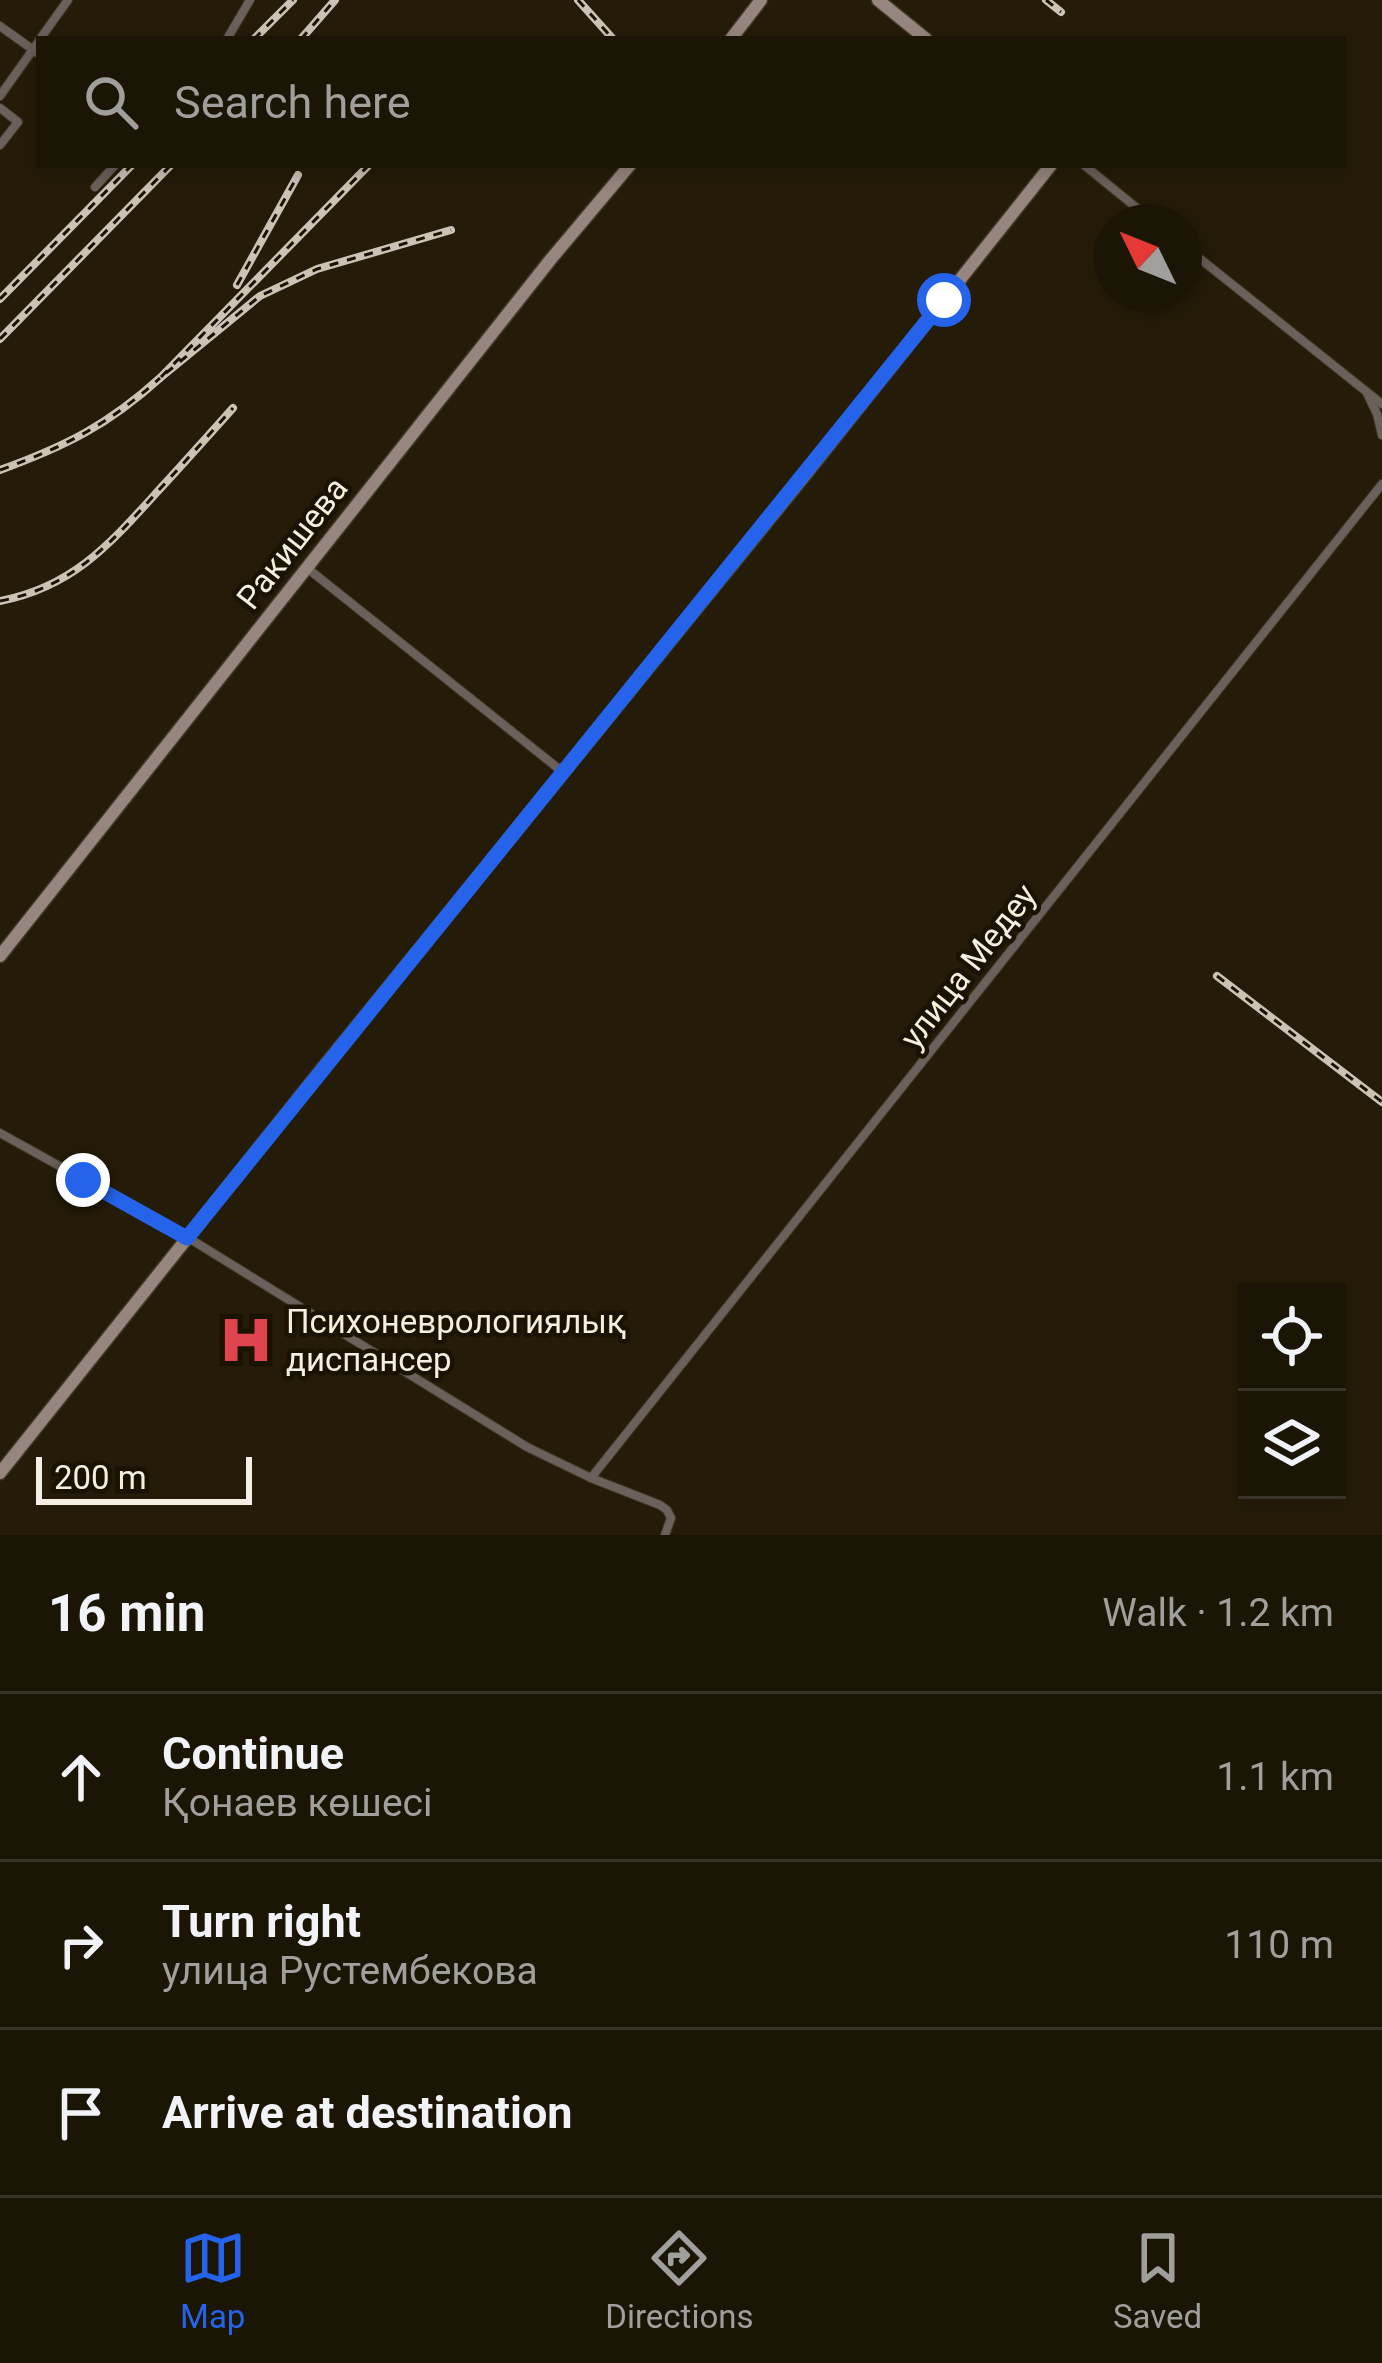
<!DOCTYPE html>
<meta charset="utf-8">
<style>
:root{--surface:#1b1506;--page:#241e10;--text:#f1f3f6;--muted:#a09f9b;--line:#393428;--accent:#2563eb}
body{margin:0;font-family:Roboto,sans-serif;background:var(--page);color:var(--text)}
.controls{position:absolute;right:36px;bottom:36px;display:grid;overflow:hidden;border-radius:0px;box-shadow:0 6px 18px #0003}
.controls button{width:108px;height:108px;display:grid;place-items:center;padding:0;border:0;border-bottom:3px solid var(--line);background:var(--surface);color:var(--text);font:60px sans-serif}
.compass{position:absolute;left:1094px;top:204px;width:108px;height:108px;border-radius:50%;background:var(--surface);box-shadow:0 6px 18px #0003;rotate:313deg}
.scale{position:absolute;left:36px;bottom:30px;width:216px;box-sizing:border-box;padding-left:12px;border:6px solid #f4efe3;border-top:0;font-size:33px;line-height:42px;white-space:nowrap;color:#f4efe3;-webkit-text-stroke:9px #1b1302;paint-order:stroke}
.stop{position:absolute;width:36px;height:36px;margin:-27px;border:9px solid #2563eb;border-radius:50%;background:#fff}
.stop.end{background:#2563eb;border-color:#fff;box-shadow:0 3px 12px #0008}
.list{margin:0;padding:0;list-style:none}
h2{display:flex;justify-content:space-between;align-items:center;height:156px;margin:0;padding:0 48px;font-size:51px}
h2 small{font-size:39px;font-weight:400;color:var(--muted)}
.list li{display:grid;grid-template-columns:78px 1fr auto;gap:36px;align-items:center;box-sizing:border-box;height:168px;padding:0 48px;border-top:3px solid var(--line)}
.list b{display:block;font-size:45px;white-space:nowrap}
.list p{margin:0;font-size:39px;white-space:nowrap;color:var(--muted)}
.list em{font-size:39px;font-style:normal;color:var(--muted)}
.icon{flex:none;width:66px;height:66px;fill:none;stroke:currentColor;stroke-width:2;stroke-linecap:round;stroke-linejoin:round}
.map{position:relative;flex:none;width:1382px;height:1535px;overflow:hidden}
.search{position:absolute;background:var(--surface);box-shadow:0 6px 18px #0003;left:36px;right:36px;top:36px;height:132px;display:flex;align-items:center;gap:30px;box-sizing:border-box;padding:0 42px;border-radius:0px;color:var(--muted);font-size:45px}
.sheet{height:660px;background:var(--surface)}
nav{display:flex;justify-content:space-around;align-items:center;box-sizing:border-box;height:168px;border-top:3px solid var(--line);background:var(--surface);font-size:33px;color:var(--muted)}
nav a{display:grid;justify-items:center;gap:6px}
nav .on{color:var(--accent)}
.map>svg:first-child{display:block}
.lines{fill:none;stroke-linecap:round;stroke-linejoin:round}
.street-casing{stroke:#413a27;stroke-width:10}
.secondary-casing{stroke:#413a27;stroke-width:15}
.street{stroke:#6a605c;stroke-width:8}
.secondary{stroke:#97867f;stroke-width:12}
.rail-casing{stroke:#cac4b7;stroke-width:8}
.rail{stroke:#1b1302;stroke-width:3;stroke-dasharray:9;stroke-linecap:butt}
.route{stroke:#2563eb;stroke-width:15}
.labels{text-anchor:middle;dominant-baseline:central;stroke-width:9;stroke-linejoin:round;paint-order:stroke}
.street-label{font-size:33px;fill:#f4efe3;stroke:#1b1302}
.poi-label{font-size:33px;fill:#f4efe3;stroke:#1b1302;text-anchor:start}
</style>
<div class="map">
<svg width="1382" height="1535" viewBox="0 0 1382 1535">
<rect width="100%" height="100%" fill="#241c08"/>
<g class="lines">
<defs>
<g id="street">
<polyline points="0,26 39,54"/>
<polyline points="40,39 68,0"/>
<polyline points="227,39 250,0"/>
<polyline points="0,96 39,41"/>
<polyline points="0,108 18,122 0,145"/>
<polyline points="1084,165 1154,222"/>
<polyline points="95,187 115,165"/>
<polyline points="1184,246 1382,404"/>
<polyline points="1367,393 1377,414 1382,435"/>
<polyline points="307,568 564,773"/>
<polyline points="0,1133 187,1237 527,1447 591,1478 660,1505 667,1510 671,1518 665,1535"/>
<polyline points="591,1478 1382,484"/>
</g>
<g id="secondary">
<polyline points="878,0 926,39"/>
<polyline points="731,39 761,0"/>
<polyline points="0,956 551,259 630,165"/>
<polyline points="0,1473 322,1069 805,475 1051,165"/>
</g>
</defs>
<use href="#street" class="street-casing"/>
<use href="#secondary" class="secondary-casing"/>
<use href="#street" class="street"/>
<use href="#secondary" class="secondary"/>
<defs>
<g id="rail">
<polyline points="578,0 613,39"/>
<polyline points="1046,0 1061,12"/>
<polyline points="254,39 293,0"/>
<polyline points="301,39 335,0"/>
<polyline points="369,165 160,378 260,296 317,269 451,230"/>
<polyline points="237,285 298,175"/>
<polyline points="0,299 132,165"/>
<polyline points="0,339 171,165"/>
<path d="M0 470C66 446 108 425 160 378"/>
<path d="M0 601C73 587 110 544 158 491 183 464 208 436 233 408"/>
<polyline points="1217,976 1382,1102"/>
</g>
</defs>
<use href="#rail" class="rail-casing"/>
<use href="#rail" class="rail"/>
</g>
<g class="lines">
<polyline class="route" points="83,1180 187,1238 944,300"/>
</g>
<defs>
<symbol id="hospital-bare" viewBox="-9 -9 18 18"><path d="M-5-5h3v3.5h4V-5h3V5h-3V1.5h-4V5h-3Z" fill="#e0444e" stroke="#1b1302" stroke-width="2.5" paint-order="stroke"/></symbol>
</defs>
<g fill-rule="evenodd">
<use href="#hospital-bare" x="208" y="1302" width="76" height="76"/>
</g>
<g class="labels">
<g class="street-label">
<text transform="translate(292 543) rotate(-52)">Ракишева</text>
<text transform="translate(968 966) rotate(-52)">улица Медеу</text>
</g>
<g class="poi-label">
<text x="286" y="1321">Психоневрологиялық<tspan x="286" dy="38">диспансер</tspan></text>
</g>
</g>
</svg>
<div class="controls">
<button><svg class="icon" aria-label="locate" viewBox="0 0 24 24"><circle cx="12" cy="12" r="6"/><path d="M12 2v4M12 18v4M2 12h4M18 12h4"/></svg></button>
<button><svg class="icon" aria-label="layers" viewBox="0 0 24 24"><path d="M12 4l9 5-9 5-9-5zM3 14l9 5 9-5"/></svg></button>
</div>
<svg class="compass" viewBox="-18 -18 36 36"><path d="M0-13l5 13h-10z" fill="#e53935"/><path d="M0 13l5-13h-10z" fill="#a09f9b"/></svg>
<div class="scale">200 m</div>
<div class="stop" style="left:944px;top:300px"></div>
<div class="stop end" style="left:83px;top:1180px"></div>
<div class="search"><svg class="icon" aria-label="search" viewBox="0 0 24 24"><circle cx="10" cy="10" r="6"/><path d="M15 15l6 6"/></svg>Search here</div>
</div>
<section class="sheet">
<h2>16 min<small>Walk · 1.2 km</small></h2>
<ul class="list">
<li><svg class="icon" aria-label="ahead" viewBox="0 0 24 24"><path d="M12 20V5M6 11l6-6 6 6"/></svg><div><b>Continue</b><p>Қонаев көшесі</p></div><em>1.1 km</em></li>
<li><svg class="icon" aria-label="right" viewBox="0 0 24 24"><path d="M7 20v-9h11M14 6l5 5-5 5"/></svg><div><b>Turn right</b><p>улица Рустембекова</p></div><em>110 m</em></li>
<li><svg class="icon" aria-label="arrive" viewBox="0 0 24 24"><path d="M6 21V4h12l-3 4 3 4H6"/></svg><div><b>Arrive at destination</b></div></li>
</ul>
</section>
<nav>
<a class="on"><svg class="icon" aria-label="map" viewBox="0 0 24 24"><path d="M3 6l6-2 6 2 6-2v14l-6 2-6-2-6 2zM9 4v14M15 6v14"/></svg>Map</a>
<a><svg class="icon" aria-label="directions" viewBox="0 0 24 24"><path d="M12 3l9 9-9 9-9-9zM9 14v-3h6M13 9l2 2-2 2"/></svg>Directions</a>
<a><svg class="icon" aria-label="saved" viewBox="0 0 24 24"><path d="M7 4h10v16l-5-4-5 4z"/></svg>Saved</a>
</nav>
